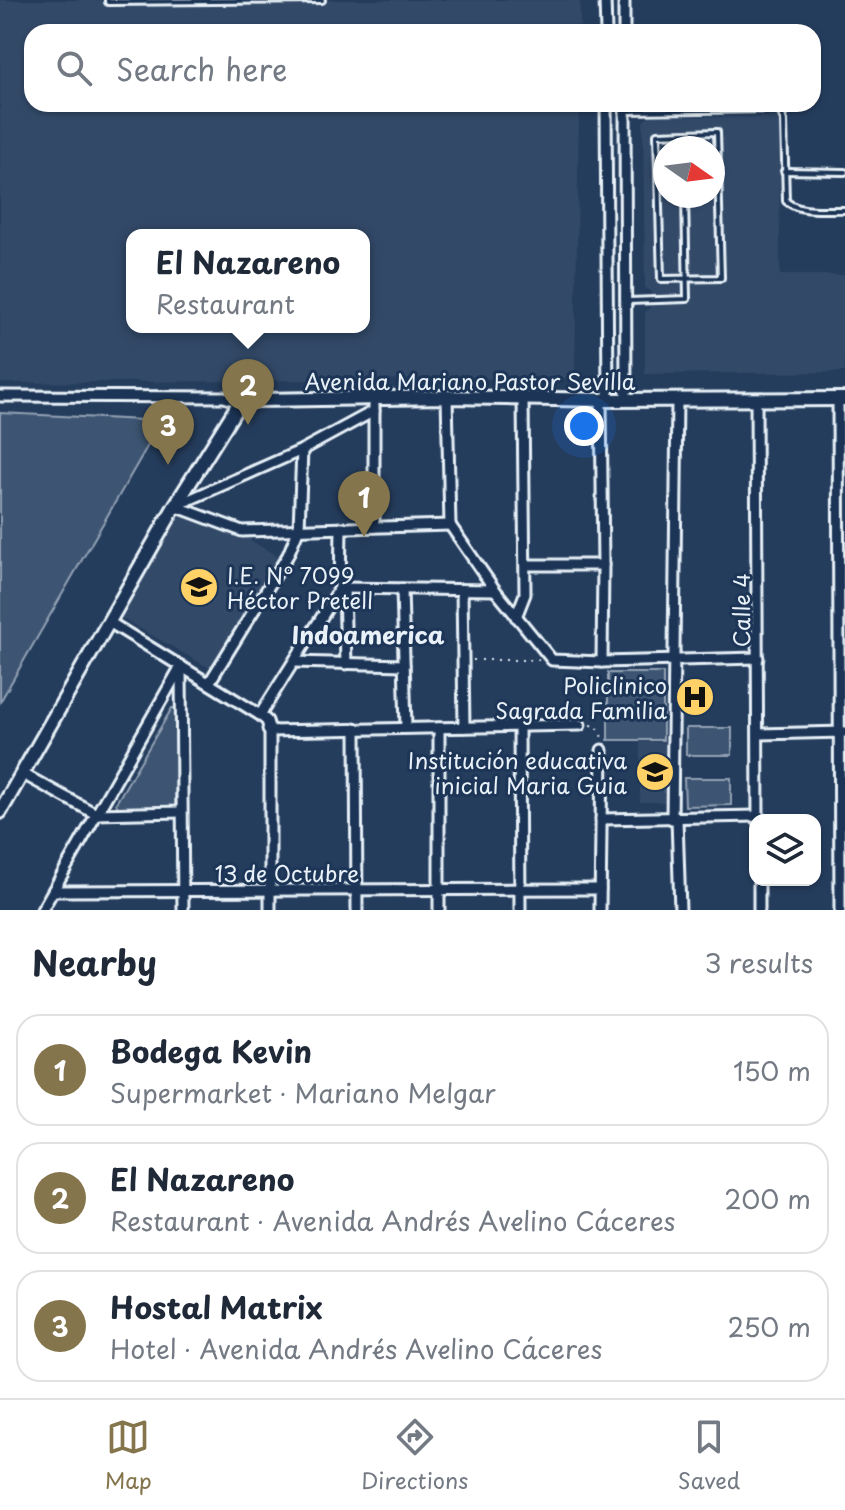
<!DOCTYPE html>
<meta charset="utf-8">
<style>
:root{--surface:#fff;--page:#f6f6f7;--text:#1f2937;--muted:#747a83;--line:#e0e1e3;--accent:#84754c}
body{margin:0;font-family:"Playpen Sans",sans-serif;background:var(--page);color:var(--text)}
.controls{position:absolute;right:24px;bottom:24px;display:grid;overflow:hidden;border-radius:16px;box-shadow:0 2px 6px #0004}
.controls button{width:72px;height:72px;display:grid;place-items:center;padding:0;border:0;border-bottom:2px solid var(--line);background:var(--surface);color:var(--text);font:40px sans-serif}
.compass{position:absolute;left:653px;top:136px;width:72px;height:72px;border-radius:50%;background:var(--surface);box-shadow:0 2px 6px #0004;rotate:104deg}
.you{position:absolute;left:584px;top:426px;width:28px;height:28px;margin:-20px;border:6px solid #fff;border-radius:50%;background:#1a73e8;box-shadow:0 0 0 12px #1a73e833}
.badge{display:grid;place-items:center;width:52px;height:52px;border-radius:50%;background:var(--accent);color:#fff;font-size:26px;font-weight:700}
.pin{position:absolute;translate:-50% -66px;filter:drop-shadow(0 2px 4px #0008)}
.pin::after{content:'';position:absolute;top:42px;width:28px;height:24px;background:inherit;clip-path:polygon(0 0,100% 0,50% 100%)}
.popup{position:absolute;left:126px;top:229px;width:244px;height:104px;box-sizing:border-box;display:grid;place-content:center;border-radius:16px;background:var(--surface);filter:drop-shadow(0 2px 6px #0005);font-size:26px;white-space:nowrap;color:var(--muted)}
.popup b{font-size:30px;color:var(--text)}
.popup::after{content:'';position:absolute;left:50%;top:100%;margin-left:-16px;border:16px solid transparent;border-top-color:var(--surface)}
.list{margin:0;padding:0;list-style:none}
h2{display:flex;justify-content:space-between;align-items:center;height:104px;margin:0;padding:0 32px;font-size:34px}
h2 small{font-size:26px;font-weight:400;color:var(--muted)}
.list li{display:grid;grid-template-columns:52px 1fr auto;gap:24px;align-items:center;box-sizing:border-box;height:112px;margin:0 16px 16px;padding:0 16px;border:2px solid var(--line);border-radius:24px}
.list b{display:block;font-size:30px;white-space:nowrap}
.list p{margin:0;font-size:26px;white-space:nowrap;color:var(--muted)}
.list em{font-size:26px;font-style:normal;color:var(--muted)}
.icon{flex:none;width:44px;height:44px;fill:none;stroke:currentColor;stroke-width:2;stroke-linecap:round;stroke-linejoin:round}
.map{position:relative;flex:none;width:845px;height:910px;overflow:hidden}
.search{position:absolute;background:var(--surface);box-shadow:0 2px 6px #0004;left:24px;right:24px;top:24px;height:88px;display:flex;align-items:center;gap:20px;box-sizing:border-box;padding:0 28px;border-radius:24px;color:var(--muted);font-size:30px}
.sheet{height:488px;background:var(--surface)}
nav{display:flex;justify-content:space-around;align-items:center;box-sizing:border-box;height:112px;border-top:2px solid var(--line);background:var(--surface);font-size:22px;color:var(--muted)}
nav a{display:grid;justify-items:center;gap:4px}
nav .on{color:var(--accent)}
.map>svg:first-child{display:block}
.built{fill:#334a68;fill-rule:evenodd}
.green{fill:#3e5472;stroke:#93a2b5;stroke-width:2}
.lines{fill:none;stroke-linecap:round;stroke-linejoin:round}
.lane-casing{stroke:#e8f1f8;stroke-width:10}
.street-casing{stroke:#e8f1f8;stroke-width:15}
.secondary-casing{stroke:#e8f1f8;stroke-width:18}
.path{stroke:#e8f1f8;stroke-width:2;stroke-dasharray:2 6;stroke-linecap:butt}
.lane{stroke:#1d3557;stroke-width:4}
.street{stroke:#1d3557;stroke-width:9}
.secondary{stroke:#1d3557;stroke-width:12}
.labels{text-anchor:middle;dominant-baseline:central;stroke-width:6;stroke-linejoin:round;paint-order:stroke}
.street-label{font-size:22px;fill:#e8f1f8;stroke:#1d3557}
.poi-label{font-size:22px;fill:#e8f1f8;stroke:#1d3557;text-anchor:end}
.neighbourhood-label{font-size:24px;font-weight:bold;fill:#e8f1f8;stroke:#1d3557}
</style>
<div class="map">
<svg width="845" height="910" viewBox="0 0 845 910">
<rect width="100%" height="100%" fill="#253d5d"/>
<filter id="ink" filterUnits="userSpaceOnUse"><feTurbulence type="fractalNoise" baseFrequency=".0125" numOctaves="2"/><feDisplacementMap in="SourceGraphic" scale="16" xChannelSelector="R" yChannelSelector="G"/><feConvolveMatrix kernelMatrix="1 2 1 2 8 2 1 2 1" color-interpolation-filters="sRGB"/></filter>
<g filter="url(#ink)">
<g class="built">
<path d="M0 0H580V32H32V104H579L575 378 0 383ZM132 235H364V327H132Z"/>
<path d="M649 116 779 117 780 275H845V372L645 374V313L651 306V292L645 287 643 122ZM665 148H713V196H665Z"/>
<polygon points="178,512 245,537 280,558 213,670 118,616"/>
<rect x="640" y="742" width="29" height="60"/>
</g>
<g class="green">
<polygon points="0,413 162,421 0,702"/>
<rect x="608" y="673" width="55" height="67"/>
<polygon points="172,708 175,708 177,710 175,807 172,809 118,808 116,803"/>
<rect x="686" y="728" width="46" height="27"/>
<polygon points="684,778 731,778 731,805 685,806"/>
</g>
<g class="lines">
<defs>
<g id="lane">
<polyline points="108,0 108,2 322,0"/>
<path d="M627 111 771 109 781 112 784 121 786 201C800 214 827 209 845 210"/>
<polygon points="717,132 721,278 661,279 657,134"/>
<polyline points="684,134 684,148"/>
<polyline points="784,171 845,172"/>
<polyline points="628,301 687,299 685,196"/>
</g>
<g id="street">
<polyline points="605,0 606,32"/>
<polyline points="624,0 624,32"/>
<polyline points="606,104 608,400"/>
<polyline points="625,104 626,400"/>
<polyline points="0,396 224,397 240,402"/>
<polyline points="447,397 450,525"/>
<polyline points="756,399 758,820"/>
<polyline points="838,399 840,910"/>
<polyline points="601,400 603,565 602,662"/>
<polyline points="374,406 374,527"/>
<polyline points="175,506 242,531 450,525"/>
<polyline points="175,506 302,450 374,411"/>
<polyline points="450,525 495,590 552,660 602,662 758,658"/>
<polyline points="526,565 603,565"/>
<polyline points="340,588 495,590"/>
<polyline points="344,588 346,664"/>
<polyline points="402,589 406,728"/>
<polyline points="462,590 464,727"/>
<polyline points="516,617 525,594 523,399"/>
<polyline points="109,622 260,715 267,721 270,731 270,910"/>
<polyline points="294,662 404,665"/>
<polyline points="181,669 183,910"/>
<polyline points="209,683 288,555 299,528 302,450"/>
<polyline points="260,715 340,588 341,528"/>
<polyline points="519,726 520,910"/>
<polyline points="268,729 270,731 580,725"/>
<polyline points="356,729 357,910"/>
<polyline points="759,734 845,732"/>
<polyline points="23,774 96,814 181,812"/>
<polyline points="601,819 758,816"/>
<polyline points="672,819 677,400"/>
<polyline points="677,819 680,910"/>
<polyline points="759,880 759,910"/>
<polyline points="53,891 600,889"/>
<polyline points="42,910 181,666"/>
<polyline points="439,910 439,728"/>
<polyline points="600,910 602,750"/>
</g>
<polyline id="secondary" points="0,812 175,506 240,402 258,400 447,397 608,400 845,399"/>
</defs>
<use href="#lane" class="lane-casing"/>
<use href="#street" class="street-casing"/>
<use href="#secondary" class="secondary-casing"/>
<g class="path">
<polyline points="473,660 539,660"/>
<path d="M590 725C599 726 601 732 602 740"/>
</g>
<use href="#lane" class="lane"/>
<use href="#street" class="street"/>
<use href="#secondary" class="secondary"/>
</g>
</g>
<defs>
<symbol id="school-disc" viewBox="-11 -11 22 22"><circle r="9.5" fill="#ffd166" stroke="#1d3557"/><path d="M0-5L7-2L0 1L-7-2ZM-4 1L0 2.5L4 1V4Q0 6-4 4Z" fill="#111"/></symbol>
<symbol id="hospital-disc" viewBox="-11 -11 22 22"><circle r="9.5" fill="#ffd166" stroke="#1d3557"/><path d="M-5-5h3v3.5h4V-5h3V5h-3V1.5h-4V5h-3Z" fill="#111"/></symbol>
</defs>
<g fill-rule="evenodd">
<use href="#school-disc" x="177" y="565" width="44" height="44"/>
<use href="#hospital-disc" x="673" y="675" width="44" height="44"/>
<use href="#school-disc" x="633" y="750" width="44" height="44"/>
</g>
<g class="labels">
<g class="street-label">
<text x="470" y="380">Avenida Mariano Pastor Sevilla</text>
<text transform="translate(740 610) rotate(-90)">Calle 4</text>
<text x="287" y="872">13 de Octubre</text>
</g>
<g class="poi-label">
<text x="227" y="574" text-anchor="start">I.E. N° 7099<tspan x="227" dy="25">Héctor Pretell</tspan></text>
<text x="667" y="684">Policlinico<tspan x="667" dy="25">Sagrada Familia</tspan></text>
<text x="627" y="759">Institución educativa<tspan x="627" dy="25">inicial Maria Guia</tspan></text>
</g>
<g class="neighbourhood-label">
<text x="368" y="634">Indoamerica</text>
</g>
</g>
</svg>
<div class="controls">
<button><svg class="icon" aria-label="layers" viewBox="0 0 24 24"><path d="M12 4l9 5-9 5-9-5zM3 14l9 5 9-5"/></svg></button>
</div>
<svg class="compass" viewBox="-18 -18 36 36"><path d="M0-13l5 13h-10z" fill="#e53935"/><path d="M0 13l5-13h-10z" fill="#747a83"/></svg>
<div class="you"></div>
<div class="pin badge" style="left:364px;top:537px">1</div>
<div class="pin badge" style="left:248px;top:425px">2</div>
<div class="popup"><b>El Nazareno</b>Restaurant</div>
<div class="pin badge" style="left:168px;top:465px">3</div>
<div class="search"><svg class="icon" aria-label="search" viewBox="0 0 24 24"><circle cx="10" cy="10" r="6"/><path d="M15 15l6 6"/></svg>Search here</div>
</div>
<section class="sheet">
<h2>Nearby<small>3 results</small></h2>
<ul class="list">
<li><span class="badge">1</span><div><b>Bodega Kevin</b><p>Supermarket · Mariano Melgar</p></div><em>150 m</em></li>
<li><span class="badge">2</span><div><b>El Nazareno</b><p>Restaurant · Avenida Andrés Avelino Cáceres</p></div><em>200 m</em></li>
<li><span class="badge">3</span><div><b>Hostal Matrix</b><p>Hotel · Avenida Andrés Avelino Cáceres</p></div><em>250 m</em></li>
</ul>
</section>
<nav>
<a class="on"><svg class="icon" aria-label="map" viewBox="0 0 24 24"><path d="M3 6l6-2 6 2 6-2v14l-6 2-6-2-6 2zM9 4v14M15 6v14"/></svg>Map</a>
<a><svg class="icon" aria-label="directions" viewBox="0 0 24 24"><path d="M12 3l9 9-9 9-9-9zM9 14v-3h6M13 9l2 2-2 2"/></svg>Directions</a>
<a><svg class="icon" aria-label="saved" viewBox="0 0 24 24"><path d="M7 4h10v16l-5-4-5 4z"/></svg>Saved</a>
</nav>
